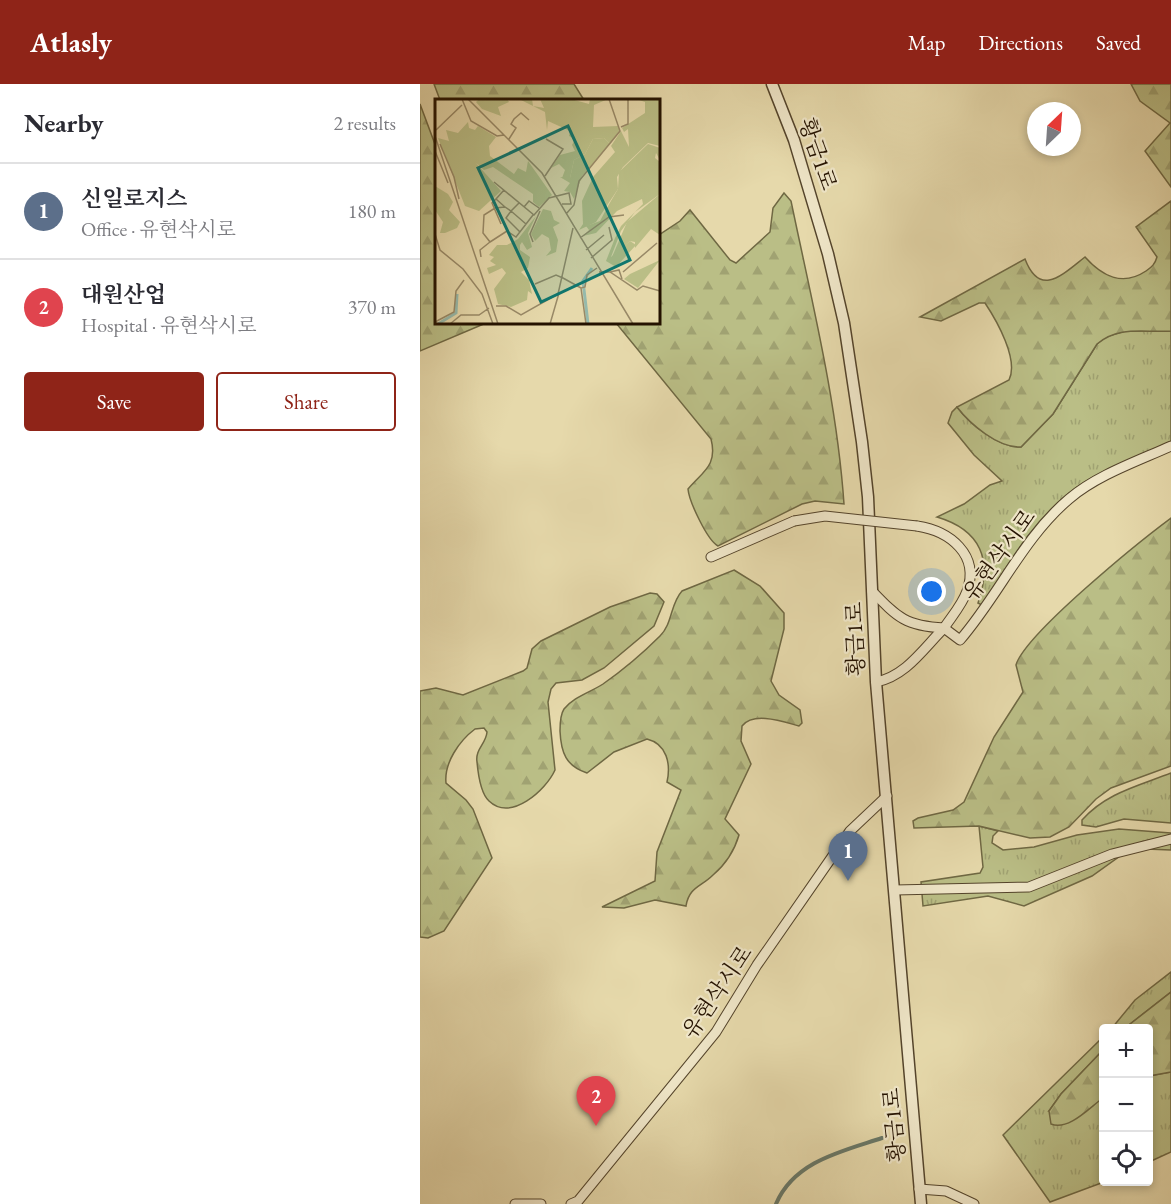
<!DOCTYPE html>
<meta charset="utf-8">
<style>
:root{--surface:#fff;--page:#f2f2f3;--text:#2b2b33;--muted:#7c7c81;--line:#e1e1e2;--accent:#8f2418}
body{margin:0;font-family:"EB Garamond","Noto Serif KR",serif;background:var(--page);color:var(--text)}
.controls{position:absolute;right:18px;bottom:18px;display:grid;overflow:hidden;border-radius:6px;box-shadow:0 3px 9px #0003}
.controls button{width:54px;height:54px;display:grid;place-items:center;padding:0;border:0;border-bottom:2px solid var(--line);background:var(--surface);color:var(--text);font:30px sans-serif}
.compass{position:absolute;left:607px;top:18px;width:54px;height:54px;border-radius:50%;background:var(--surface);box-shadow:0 3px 9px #0003;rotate:25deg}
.you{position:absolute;left:512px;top:508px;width:21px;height:21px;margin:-15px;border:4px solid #fff;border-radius:50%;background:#1a73e8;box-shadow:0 0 0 9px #1a73e833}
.badge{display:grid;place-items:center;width:39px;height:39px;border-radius:50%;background:var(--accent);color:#fff;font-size:20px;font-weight:700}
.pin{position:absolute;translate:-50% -50px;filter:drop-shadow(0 2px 3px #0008)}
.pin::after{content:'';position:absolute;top:32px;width:21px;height:18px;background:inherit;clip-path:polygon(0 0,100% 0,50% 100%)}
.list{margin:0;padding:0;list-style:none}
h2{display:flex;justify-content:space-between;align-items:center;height:78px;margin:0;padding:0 24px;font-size:26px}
h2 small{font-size:20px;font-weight:400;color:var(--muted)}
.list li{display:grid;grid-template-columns:39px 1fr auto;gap:18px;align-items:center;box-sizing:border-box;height:96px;padding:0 24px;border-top:2px solid var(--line)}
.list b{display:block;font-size:22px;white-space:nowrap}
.list p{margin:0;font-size:20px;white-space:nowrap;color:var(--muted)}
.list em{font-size:20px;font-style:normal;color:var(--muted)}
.actions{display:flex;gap:12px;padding:18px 24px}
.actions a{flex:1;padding:14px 0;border:2px solid var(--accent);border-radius:6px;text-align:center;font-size:21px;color:var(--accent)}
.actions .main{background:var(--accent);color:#fff}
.icon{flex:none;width:33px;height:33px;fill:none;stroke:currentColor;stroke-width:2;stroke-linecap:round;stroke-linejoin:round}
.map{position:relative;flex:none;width:751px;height:1120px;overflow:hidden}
header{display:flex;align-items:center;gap:36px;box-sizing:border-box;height:84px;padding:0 30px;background:var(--accent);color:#fff}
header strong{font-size:28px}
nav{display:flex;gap:33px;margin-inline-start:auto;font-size:21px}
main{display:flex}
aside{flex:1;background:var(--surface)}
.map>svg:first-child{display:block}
.grass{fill:url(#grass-tufts);stroke:#6f6843;stroke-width:1.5}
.forest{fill:url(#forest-firs);stroke:#6f6843;stroke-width:1.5}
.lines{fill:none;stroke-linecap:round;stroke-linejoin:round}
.stream{stroke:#687767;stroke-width:4}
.minor-casing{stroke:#54442b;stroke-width:11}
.tertiary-casing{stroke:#54442b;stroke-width:13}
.minor{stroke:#efe6c8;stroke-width:9}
.tertiary{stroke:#efe6c8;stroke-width:10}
.minor-bridge-casing{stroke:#54442b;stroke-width:11;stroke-linecap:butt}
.minor-bridge{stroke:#efe6c8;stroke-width:9}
.labels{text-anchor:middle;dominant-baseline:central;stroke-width:4.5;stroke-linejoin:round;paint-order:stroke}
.street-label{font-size:22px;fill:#241200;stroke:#efe6c8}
.inset-river{fill:none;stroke:#96baac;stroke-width:3}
.inset-road{fill:none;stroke:#988967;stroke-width:1.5}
.view{fill:#0f766e;fill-opacity:0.15;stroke:#0f766e;stroke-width:3}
.inset-edge{fill:none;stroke:#241200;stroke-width:3}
</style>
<header>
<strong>Atlasly</strong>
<nav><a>Map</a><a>Directions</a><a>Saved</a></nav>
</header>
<main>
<aside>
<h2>Nearby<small>2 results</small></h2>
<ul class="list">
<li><span class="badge" style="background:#5c6f8a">1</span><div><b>신일로지스</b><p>Office · 유현삭시로</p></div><em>180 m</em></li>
<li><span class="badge" style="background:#e0444e">2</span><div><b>대원산업</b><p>Hospital · 유현삭시로</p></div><em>370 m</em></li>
</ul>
<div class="actions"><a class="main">Save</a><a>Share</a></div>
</aside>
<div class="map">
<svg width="751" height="1120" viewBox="0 0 751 1120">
<defs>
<pattern id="grass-tufts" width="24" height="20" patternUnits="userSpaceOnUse" patternTransform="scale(1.5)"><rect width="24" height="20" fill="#babe86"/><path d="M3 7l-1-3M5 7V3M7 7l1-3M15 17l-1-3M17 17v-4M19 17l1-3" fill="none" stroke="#a0a272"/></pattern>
<pattern id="forest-firs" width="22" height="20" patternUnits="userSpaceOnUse" patternTransform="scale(1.5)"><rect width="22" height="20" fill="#babe86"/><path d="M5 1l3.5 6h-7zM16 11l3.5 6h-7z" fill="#a0a272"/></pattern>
</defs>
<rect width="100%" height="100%" fill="#e6d9ab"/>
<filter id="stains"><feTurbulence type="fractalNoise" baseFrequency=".00333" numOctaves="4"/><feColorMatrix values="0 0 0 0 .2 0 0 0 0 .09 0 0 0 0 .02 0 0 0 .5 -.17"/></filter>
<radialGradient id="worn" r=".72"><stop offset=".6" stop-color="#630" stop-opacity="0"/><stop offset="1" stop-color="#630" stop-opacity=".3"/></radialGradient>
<g class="grass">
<path d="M705 247H751V358C718 373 678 386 649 409 611 439 588 481 562 521L558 519C573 476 561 446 517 433L544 420 570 401 582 397 554 371 528 339 532 328 537 323C550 340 578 364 601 363L633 330 677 260 685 253Z"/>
<path d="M751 689V739L704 735 676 743 662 741V736C686 709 718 702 751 689Z"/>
<polygon points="559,742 578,747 573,752 572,759 583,766 614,763 657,751 699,745 751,749 751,766 726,765 703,770 672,792 604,822 568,812 503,822 501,798 560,789 563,783"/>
<polygon points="751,888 751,908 705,944 692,944 715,916"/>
<polygon points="683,953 683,966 641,1010 629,1027 678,1017 683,1014 684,1098 630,1118 583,1051"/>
<polygon points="751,988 751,1068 729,1078 728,992"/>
</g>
<g class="forest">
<polygon points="14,0 154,0 164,16 20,16"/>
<polygon points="711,0 751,0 751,103 725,67 750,39 720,17"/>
<polygon points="0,20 16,63 16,238 66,239 0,267"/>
<path d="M364 109 371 117C392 218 417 318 424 420L395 417 382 420 298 462C287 456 269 417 268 405 282 388 298 382 291 355L196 239 238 238 239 151 260 137 270 126 310 176 316 179 350 148 353 124Z"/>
<path d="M751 117V247C725 249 699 241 677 260L633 330 601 363C578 364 550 340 537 323L589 296C599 276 577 237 565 219H559L521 237 500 233 605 175C620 214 642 191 665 173 682 192 702 203 726 187 732 183 735 180 737 173L716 143Z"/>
<path d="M751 434V682L691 704 676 715 649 743 630 753 610 754 559 742 494 744 493 737 498 734 533 726 544 718 574 653 603 608 596 581C605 550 720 457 751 434Z"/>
<path d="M314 486 340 502 364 529V545L351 597 359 611 380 626 382 639 379 642C364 638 334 627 322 642L321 657 331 680 305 735 319 751C314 768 306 780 293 791 281 803 269 803 266 822L235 816 204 824 182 823 235 797 237 768 261 706 247 698C251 680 247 660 227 655L194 668 167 689C146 682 141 669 140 647 140 640 140 631 144 625 153 613 171 608 183 600 203 586 223 569 240 552 253 539 250 520 262 507Z"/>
<path d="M230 509 237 510 244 518 234 542 184 584 162 596 136 599 131 605 128 618 135 686C126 706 91 738 69 717 60 709 58 689 57 678 55 665 66 660 67 648L64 644 55 645C39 657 24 679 26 699L46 716 53 725 72 774 24 847 8 854 0 853V607L16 604 43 611 103 587 107 584 112 565 121 557 190 523Z"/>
<polygon points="751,908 751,988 729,992 728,944 705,944"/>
<path d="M683 966V1014C670 1023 649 1047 631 1040L629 1027 641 1010Z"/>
</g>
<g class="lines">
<path class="stream" d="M356 1120C374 1077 423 1067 462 1054"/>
<defs>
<g id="minor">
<polyline points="291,473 374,437"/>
<path d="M452 507C478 534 486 542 524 544 532 532 542 521 547 507 560 471 530 447 497 442"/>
<path d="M456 598C486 592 503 565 524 544L540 556C579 511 603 454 649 415 677 391 718 377 751 362"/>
<polyline points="475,806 609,803 692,770 751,755"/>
<polyline points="499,1105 526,1107 554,1120"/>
<polyline points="95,1120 121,1120"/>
<polyline points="151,1120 158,1117 296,948 337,881 430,747 467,712"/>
</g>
<polyline id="tertiary" points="352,0 374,56 408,170 424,239 442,358 448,413 456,598 501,1120"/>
</defs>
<use href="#minor" class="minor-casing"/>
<use href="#tertiary" class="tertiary-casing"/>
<use href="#minor" class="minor"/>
<use href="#tertiary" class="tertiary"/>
<defs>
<polyline id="minor-bridge" points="374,437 405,432 497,442"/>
</defs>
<use href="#minor-bridge" class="minor-bridge-casing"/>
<use href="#minor-bridge" class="minor-bridge"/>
</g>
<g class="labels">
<g class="street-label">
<text transform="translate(398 70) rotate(71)">황금1로</text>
<text transform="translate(579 471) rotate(-54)">유현삭시로</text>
<text transform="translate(435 555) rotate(-92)">황금1로</text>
<text transform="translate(297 908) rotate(-56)">유현삭시로</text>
<text transform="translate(474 1041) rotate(-95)">황금1로</text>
</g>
</g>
<g transform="translate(15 15)">
<rect width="225" height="225" fill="#e6d9ab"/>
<path d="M169 39 175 45 147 77 139 100 135 93 129 92 135 84 125 78 135 79 139 61 150 55 158 40ZM213 45 225 49V61L221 54 220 59 225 63V95L200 113 186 132 176 158 195 142 201 146 181 168 171 162 180 139 186 127 208 105 207 100 182 112 161 134 148 137 154 131 151 127 165 122 173 107 183 90 184 73Z" fill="#babe86"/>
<path d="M44 0H72L74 3 63 8 66 17 47 10 41 3ZM84 0H97L98 7 109 9 105 0H136L154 5 155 0H173L159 6 158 28 183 27 185 31 175 45 169 39 158 40 150 55 139 61 135 79H127L130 71 124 65 116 69 125 56 140 52 137 46 140 40 134 37 135 32 113 22 112 31 110 13ZM201 0H225V47L213 44 188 68 182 78 183 90 161 123 144 131 148 125 147 102 158 78 180 53 176 47 186 32 194 48 193 30 189 33 187 29 210 14V3ZM33 23 34 29 40 31 43 27 61 38 54 47 55 57 79 75 83 69 91 73 93 62 117 96 104 108 98 103V95L58 68 49 71 41 64 66 92 44 112 30 107 3 39 14 42 11 31 23 34ZM0 87 13 95 18 103 14 111 25 123 22 129 10 134H5L8 123 0 111ZM225 95V136L216 130 200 149V143L195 142 177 158 192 123ZM108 110 116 112 119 121 125 124 118 128 123 141 121 153 111 157 116 151 114 139 107 135 100 142 96 135ZM101 117 93 134 97 148 92 151 87 143 85 146V151L95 158 93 169 86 173 94 181 97 195 93 192 92 201 76 208 63 205 59 190 71 174 67 169 54 175 52 169 61 166 55 162 59 158 54 156 62 146H72L83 140ZM225 161 203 189 189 180 195 175Z" fill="#babe86"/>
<path class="inset-river" d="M3 225 21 214 22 195M153 225 148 182 157 169"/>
<path class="inset-road" d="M27 0 36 22 62 37 69 36M33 0 107 74 198 225M186 28 193 25V0M1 31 27 6M0 37 63 225M74 40 81 29 76 25 79 20 86 14 94 21M5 45 19 78 24 100M0 52 13 84M110 77 128 50 111 40M59 83 99 116 114 99 134 94 136 105H127M69 91 61 100 70 108M61 100 57 104 66 125M89 108 94 102 104 109M131 115 139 106 144 82 185 32 174 0M85 133 71 119 76 112 91 125M0 135 5 151 28 170 47 195 58 225M145 139 174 118 189 116M55 143 72 132 81 138 98 116M98 143 95 135 105 112M151 151 169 136M46 158 45 151 55 143 48 134 49 116 60 109 70 108 76 112 84 104M156 159 177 141 174 128M164 173H175L202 191 208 187 225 192M175 173 184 171 187 180M188 173 222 144M128 179 146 189M100 185 121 176 128 179M61 207H71L86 216 123 195 138 129M0 223 19 213 21 192 29 181M15 225 26 216H44L54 209M115 225 124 194M151 225 146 189 150 188 152 176 162 169"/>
<path class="view" d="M133 27 195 161 106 203 43 69Z"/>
<rect width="225" height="225" class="inset-edge"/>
</g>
<rect width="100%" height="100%" filter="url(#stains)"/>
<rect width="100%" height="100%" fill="url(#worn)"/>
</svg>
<div class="controls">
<button>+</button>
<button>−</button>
<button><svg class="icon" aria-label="locate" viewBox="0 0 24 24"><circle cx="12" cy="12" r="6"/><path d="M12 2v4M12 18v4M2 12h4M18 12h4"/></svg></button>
</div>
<svg class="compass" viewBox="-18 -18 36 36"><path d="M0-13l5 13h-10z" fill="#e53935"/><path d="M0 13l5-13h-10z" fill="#7c7c81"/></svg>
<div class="you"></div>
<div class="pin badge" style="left:428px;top:797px;background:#5c6f8a">1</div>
<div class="pin badge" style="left:176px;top:1042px;background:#e0444e">2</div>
</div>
</main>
